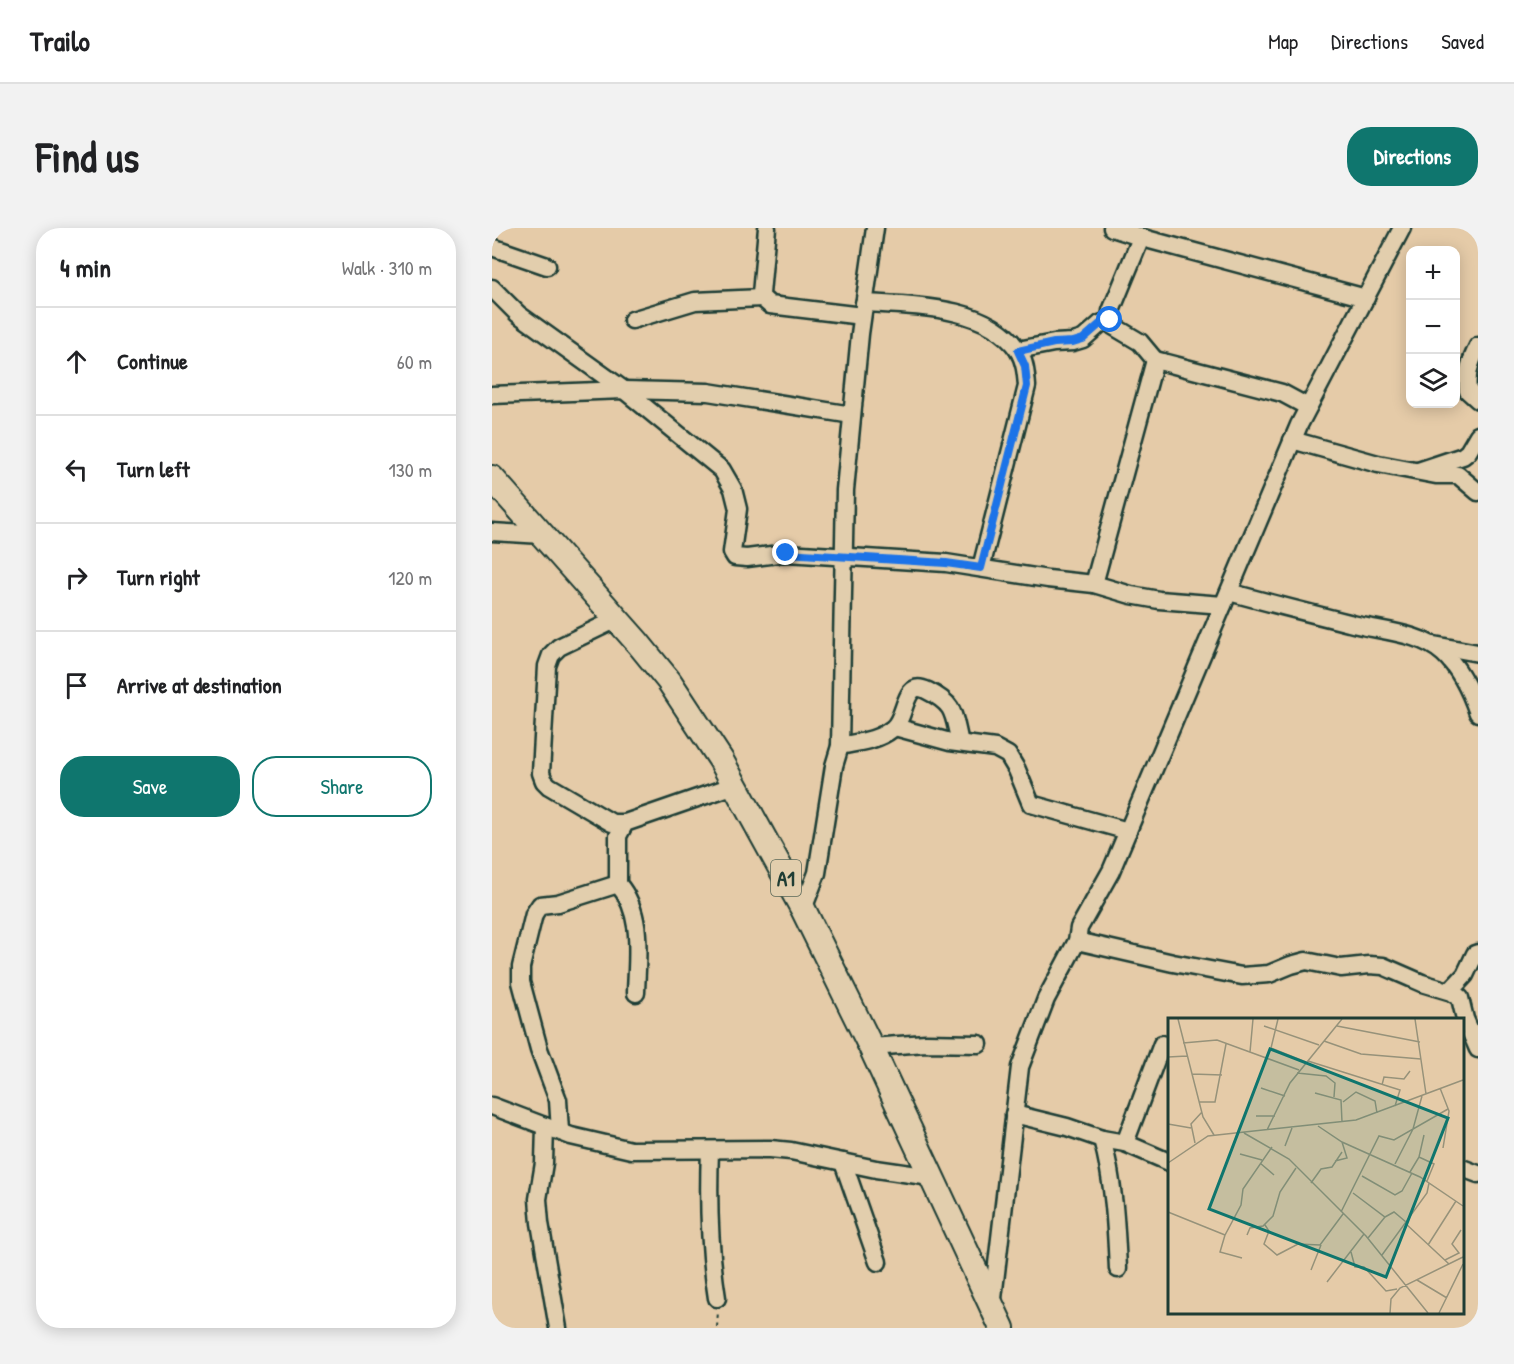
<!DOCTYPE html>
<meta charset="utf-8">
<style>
:root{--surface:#fff;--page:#f2f2f2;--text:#202124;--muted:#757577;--line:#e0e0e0;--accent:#0f766e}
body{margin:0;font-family:"Patrick Hand",sans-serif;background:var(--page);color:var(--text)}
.controls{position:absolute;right:18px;top:18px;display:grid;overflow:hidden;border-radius:12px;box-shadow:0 3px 15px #0003}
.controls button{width:54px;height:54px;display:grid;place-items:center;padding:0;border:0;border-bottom:2px solid var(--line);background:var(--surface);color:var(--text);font:30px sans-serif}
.stop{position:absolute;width:18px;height:18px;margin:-14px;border:4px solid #1a73e8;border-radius:50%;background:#fff}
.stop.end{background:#1a73e8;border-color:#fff;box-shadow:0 2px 6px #0008}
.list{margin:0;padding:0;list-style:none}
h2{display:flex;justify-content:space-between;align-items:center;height:78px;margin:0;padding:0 24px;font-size:26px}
h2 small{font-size:20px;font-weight:400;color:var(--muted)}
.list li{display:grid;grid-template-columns:39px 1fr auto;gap:18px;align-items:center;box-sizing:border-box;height:108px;padding:0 24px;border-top:2px solid var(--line)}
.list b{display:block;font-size:22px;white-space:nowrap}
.list em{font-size:20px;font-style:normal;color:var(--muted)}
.actions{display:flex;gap:12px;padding:18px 24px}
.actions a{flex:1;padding:14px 0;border:2px solid var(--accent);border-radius:24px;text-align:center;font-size:21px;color:var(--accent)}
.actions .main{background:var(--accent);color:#fff}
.icon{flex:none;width:33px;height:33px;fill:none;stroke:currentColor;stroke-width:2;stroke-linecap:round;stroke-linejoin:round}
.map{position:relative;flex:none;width:986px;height:1100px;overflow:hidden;border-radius:24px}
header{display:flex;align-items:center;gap:36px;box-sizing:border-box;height:84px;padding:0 30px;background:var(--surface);border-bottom:2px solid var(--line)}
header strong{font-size:28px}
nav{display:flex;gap:33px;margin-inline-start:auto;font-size:21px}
.intro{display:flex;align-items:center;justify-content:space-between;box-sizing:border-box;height:144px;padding:0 36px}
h1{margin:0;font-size:42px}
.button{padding:15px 27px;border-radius:24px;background:var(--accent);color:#fff;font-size:21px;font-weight:700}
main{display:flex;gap:36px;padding:0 36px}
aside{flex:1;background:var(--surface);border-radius:24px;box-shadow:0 3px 15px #0003}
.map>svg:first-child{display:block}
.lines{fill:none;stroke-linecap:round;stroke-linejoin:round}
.minor-casing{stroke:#1f3d34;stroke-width:21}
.highway-casing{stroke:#1f3d34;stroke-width:28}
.path{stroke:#1f3d34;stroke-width:2;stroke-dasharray:4.5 4.5;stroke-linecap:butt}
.minor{stroke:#e2cead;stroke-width:16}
.highway{stroke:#e2cead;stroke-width:24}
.route{stroke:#1a73e8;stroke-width:8}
.labels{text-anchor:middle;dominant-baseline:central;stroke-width:5;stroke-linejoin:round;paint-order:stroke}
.shield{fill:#e2cead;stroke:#5a6858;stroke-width:1.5}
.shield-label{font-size:21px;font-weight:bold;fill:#1f3d34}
.inset-road{fill:none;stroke:#96927a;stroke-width:1.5}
.view{fill:#0f766e;fill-opacity:0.15;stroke:#0f766e;stroke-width:3}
.inset-edge{fill:none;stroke:#1f3d34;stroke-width:3}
</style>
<header>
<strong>Trailo</strong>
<nav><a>Map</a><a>Directions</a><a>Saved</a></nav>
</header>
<div class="intro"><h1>Find us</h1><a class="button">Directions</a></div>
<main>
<aside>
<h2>4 min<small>Walk · 310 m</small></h2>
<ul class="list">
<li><svg class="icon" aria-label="ahead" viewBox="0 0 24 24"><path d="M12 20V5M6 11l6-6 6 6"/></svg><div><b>Continue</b></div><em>60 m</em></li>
<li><svg class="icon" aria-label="left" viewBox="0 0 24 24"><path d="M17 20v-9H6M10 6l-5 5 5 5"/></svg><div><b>Turn left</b></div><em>130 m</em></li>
<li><svg class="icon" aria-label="right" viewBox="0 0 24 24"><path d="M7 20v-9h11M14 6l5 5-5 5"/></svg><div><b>Turn right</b></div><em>120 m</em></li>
<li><svg class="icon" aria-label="arrive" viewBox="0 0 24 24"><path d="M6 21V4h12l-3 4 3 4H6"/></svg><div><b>Arrive at destination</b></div></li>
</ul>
<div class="actions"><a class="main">Save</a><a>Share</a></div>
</aside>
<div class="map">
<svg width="986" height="1100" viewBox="0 0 986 1100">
<rect width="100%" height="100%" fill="#e5cba8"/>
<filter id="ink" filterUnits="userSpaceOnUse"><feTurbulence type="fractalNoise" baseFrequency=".0167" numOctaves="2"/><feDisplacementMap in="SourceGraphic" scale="12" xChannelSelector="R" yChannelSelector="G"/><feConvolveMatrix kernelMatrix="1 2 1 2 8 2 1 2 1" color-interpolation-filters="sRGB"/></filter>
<g filter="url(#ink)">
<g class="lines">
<defs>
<g id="minor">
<polyline points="275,0 269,66 270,70 278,77 370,88"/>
<polyline points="620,0 658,12 874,70"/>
<polyline points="0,19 55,38"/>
<polyline points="0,60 26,86 132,162 230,242 241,261 246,281 240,324 243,329 255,330 294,325 454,335 556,351 602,356 639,367 667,372 731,377"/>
<path d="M372 75C421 78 495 77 526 122 533 133 534 146 535 158L489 340"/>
<polyline points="140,92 203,73 270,70"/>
<path d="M986 118C978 134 974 146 976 163L986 172"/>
<polyline points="526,122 562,115 581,114 591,111 608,96 618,92"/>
<polyline points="663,132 790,165 816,179"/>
<polyline points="0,167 132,162 216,164 360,187"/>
<polyline points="800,212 886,236 944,247 966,247 986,264"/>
<polyline points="926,243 971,228 976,224 986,207"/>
<polyline points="0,304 50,307"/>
<polyline points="602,356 663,132 648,114 621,98 618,92 619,83 649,10"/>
<path d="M737 364C777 375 817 385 857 395 886 403 929 404 952 426 968 441 979 465 986 485"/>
<polyline points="125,391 67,419 59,427 55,438 49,545 52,553 57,558 120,595 133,595"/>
<polyline points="942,417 986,425"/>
<polyline points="403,499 458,514 503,520 516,527 525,542 539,576 636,603"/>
<path d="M348 518C366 514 385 513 400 501 411 493 411 474 419 464 424 458 430 460 436 463 464 477 461 486 468 515"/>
<polyline points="311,681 325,645 342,538 348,518 353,262 368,106 383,0"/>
<polyline points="585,713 681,735 750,748 777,746 799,737 814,733 849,740 877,737 891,738 930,755 960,764 968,770 973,791 986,821"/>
<polyline points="958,763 973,747 983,726 986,725"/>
<path d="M144 765C145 728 152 686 126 656V608L133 595 243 557"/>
<polyline points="379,819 434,815 487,816"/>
<polyline points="0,878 79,908 139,922 278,921 299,923 384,941 439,949"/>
<polyline points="522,886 575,899 610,911 633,915 677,934"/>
<polyline points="53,898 52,935 46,971 48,995 66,1100"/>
<polyline points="68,903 66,872 47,821 29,754 29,739 42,686 48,677 66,675 126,656"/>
<path d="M610 911C622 954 624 997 626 1041"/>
<polyline points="633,915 670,816"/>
<path d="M218 922C216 972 217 1020 225 1070"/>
<polyline points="351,934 386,1034"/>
<polyline points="970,940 986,946"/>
<polyline points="500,1079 528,839 554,771 585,713 587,700 619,643 807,197 910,0"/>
</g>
<polyline id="highway" points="0,250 146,415 177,453 229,532 311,681 379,819 510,1100"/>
</defs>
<use href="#minor" class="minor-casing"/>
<use href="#highway" class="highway-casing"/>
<polyline class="path" points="225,1100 226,1082"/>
<use href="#minor" class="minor"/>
<use href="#highway" class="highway"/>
</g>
</g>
<g class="lines" filter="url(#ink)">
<polyline class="route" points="294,325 454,335 489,340 535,158 533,138 526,123 562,115 581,114 591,111 608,96 618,92"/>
</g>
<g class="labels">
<rect class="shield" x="279" y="632" width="30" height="36" rx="4.5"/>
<g class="shield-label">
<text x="294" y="650">A1</text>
</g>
</g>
<g transform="translate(676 790)">
<rect width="296" height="296" fill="#e5cba8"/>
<path class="inset-road" d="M10 1 35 99 46 117M110 1 103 30 138 44M247 1 258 76M96 8 151 27M169 8 252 24M156 23 193 36 253 41M15 25 49 22 131 52M82 34 85 1M0 39 19 38M140 43 232 72 227 88M129 55 158 58 167 65 166 79M24 56 54 57M214 67 216 59 236 61 242 53M93 70 117 78M272 70 281 93 275 130M147 75 173 82 174 104M31 84H47L58 26M175 84 188 74 207 83 209 95M88 98H107M0 106 23 110M150 108 174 124 252 159 295 188M99 112 122 65 174 1M76 115 121 141 198 218 260 295M27 125 23 106 34 94M117 128 124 110M72 136 94 142M251 139 256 117M167 143 179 140 174 124M0 145 40 118 188 102 295 62M92 145 106 157M227 146 245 111 254 78M242 154 251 139 266 146 259 163M194 158 227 177 234 173 244 155M143 165 153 151 164 149 174 134M185 175 217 199 226 194 238 204M0 194 57 217 73 187 75 171 104 129M173 194 211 118 226 122 280 91M237 205 281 246M97 207 101 213 96 226 109 237 130 226 152 227 175 196M57 217 52 234 74 240M79 217 82 210 95 208 105 198 112 174 128 150M200 220 217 199M260 227 288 183M183 234 187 249H196L218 273 229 271M214 237 259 175 261 165M277 242 291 235 284 226 293 212M143 252 153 227M249 262 279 280M159 264 196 216M222 295 223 281 232 270 295 239M271 295 295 246"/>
<path class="view" d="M102 31 280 100 218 259 41 191Z"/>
<rect width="296" height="296" class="inset-edge"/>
</g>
</svg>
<div class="controls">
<button>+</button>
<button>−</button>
<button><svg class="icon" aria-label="layers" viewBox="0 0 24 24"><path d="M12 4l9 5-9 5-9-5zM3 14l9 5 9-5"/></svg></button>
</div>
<div class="stop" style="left:618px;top:92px"></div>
<div class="stop end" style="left:294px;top:325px"></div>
</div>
</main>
